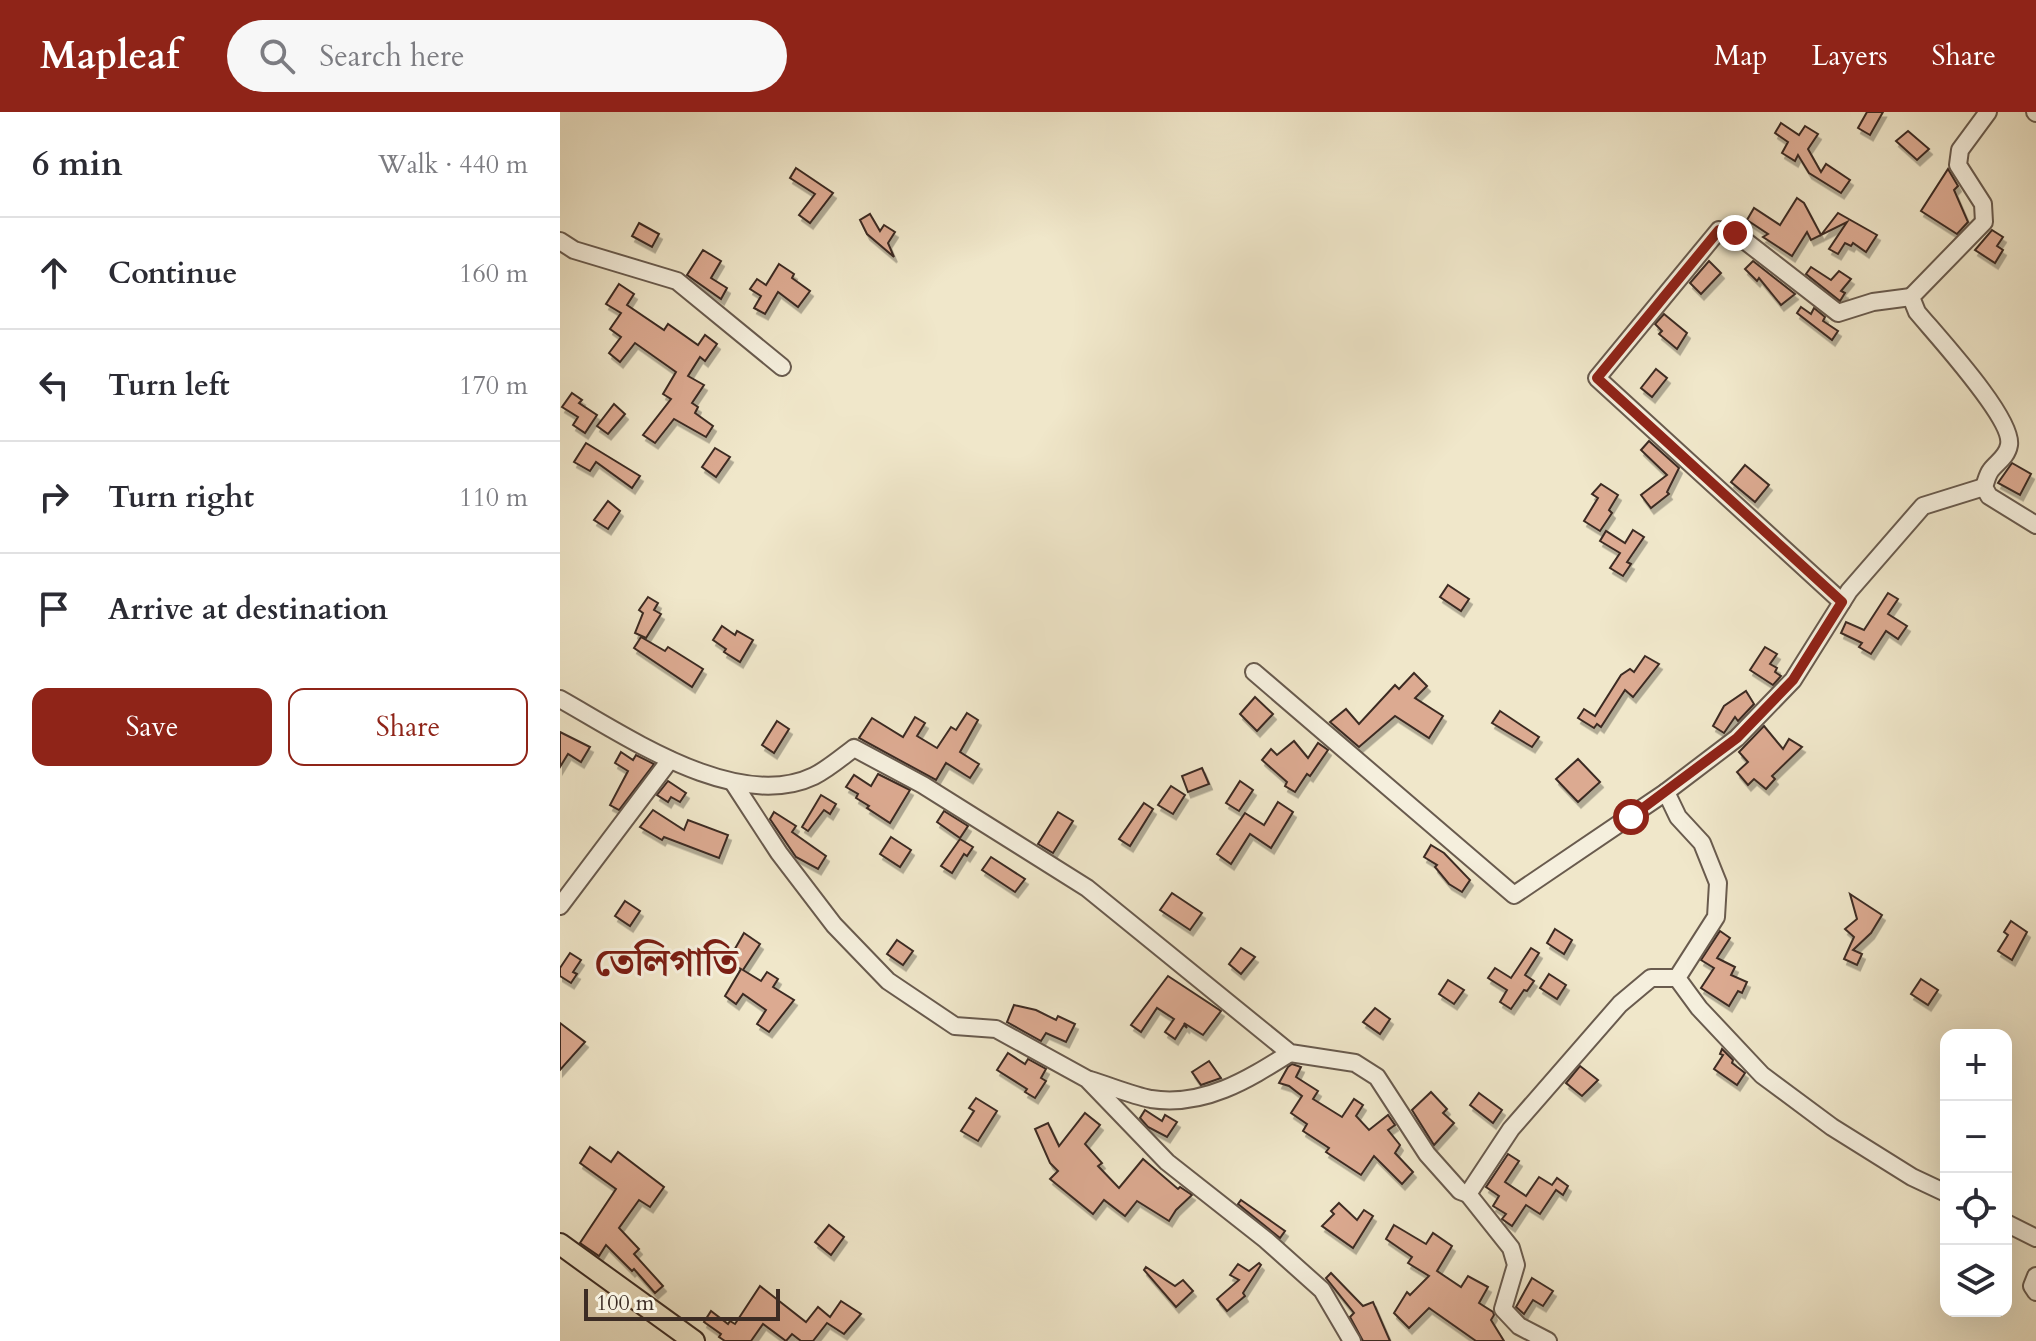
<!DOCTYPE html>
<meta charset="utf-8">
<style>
:root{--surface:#fff;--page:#f7f7f7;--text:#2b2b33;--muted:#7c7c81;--line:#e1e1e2;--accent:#8f2418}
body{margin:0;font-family:Cardo,"Noto Serif Bengali",serif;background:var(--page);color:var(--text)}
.controls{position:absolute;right:24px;bottom:24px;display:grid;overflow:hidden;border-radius:16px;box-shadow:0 8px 32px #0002}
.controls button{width:72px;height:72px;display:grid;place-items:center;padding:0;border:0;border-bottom:2px solid var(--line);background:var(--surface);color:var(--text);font:40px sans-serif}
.scale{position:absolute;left:24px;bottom:20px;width:196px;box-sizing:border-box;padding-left:8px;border:4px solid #3c2c24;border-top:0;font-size:22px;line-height:28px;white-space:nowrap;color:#3c2c24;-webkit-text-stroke:6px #f5efdd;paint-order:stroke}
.stop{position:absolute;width:24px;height:24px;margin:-18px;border:6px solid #8f2418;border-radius:50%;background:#fff}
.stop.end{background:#8f2418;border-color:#fff;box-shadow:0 2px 8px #0008}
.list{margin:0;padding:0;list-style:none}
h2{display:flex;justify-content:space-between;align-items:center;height:104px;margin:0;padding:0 32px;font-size:34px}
h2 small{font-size:26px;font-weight:400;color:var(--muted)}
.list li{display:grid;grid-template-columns:52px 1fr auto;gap:24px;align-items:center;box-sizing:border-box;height:112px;padding:0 32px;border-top:2px solid var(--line)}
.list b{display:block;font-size:30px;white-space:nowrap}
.list em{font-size:26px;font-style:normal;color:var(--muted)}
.actions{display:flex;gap:16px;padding:24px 32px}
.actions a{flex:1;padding:18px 0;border:2px solid var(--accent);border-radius:16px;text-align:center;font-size:28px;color:var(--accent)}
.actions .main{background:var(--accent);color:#fff}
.icon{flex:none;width:44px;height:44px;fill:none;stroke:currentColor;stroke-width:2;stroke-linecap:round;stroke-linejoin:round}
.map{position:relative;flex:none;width:1476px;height:1229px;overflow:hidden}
header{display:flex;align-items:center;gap:48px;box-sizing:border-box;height:112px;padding:0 40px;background:var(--accent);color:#fff}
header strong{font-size:38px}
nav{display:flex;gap:44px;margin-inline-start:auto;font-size:28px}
.search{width:560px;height:72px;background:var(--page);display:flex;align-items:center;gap:20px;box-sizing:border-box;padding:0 28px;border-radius:44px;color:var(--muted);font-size:30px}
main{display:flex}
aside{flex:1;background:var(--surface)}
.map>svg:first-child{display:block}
.building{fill:#dcaa91;stroke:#3c2c24;stroke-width:2;filter:url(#shadow)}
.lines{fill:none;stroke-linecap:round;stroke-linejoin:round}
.minor-casing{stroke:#695b4e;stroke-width:20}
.major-casing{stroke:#3c2c24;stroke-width:24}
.minor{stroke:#f5efdd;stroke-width:16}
.major{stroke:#f0e7ca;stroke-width:20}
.route{stroke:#8f2418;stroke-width:10}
.labels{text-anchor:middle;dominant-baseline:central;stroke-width:6;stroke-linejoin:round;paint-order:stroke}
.district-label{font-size:38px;font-weight:bold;fill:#7a1f14;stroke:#f5efdd}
</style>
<header>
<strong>Mapleaf</strong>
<div class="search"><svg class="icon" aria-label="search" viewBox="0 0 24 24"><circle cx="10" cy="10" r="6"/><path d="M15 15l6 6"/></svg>Search here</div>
<nav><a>Map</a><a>Layers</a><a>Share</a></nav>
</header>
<main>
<aside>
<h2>6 min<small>Walk · 440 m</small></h2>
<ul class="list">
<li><svg class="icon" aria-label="ahead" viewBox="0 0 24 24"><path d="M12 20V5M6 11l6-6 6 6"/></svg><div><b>Continue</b></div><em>160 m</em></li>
<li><svg class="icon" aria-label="left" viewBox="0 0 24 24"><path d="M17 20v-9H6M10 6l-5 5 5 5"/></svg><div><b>Turn left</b></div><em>170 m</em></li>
<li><svg class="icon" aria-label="right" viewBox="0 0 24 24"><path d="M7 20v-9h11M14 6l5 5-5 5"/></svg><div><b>Turn right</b></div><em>110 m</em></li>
<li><svg class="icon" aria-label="arrive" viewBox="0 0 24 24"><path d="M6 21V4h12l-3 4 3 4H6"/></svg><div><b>Arrive at destination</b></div></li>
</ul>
<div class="actions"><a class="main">Save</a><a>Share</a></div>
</aside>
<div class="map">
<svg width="1476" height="1229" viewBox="0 0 1476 1229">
<defs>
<filter id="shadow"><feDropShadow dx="3" dy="5.5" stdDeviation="0" flood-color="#0004"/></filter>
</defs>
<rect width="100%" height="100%" fill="#f0e7ca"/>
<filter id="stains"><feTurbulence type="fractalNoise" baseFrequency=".0025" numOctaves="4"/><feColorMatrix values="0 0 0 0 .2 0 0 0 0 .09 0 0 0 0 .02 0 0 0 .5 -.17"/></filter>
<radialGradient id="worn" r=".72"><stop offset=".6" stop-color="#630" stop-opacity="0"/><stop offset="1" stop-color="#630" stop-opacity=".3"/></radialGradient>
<g class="building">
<polygon points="1307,0 1323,0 1310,23 1298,16"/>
<polygon points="1221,11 1239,23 1245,14 1258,22 1248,37 1261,60 1266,52 1290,68 1281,81 1249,61 1238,43 1235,49 1222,41 1228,30 1215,21"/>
<polygon points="1348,19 1369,37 1357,48 1336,29"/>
<polygon points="236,56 273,81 250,111 239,103 255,82 230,66"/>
<polygon points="1388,57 1398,74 1394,78 1408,110 1397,122 1361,99"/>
<polygon points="1237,86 1244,91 1261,123 1278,101 1317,123 1306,140 1293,131 1291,134 1285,131 1278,142 1269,137 1287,110 1251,128 1247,120 1232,144 1203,125 1208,122 1187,108 1194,96 1220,113"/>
<polygon points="310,102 320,119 324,113 335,120 328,131 334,145 307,122 300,108"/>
<polygon points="79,111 99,122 92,135 72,124"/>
<polygon points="1432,118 1443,125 1437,134 1443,138 1435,151 1415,138"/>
<polygon points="143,138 161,149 151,166 167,176 161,187 127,163"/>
<polygon points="1149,149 1161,161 1141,182 1130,171"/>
<polygon points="1193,149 1235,182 1221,193 1199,166 1197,169 1185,157"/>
<polygon points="219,152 234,162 232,166 250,179 238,195 218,180 205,202 194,196 201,184 190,177 197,167 206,173"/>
<polygon points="1251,155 1271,168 1279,159 1291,167 1281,179 1285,181 1280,189 1246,162"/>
<polygon points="59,172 74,182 67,193 104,218 108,212 138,233 145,223 157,232 145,249 140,245 128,264 144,273 132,291 138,295 135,301 153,314 146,325 114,307 95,331 83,323 111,287 103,282 116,260 75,231 60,250 49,241 61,225 50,217 61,201 46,192"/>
<polygon points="1241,195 1251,202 1254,196 1265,205 1263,209 1278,219 1272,228 1237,201"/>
<polygon points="1104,202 1127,221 1117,237 1099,222 1102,219 1095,212"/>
<polygon points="1096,257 1107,266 1092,285 1081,276"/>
<polygon points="12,281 22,288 19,291 37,303 25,321 13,313 18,305 2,295"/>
<polygon points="54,292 65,302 48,322 37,314"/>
<polygon points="1089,329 1119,356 1107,380 1109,382 1091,396 1081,383 1107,363 1081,338"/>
<polygon points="26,331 80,364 72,376 36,350 30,359 14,350"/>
<polygon points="155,336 170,345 156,365 142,355"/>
<polygon points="1452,351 1471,362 1460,383 1438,371"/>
<polygon points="1185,353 1209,373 1195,390 1171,370"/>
<polygon points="1041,372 1058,383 1049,398 1052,401 1040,419 1024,409 1038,386 1032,382"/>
<polygon points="48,389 60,399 48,417 34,408"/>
<polygon points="1073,418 1084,425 1067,450 1071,452 1063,464 1050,456 1060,441 1040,429 1046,419 1065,431"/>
<polygon points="888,473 909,487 901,499 880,485"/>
<polygon points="1328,481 1338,487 1328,502 1347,514 1338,527 1326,519 1311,542 1299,535 1302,531 1281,521 1286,510 1304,518"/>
<polygon points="88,485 98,491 94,498 101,502 86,526 75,521 83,501 79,498"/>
<polygon points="162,514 175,523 177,519 193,528 180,550 164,540 166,537 153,528"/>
<polygon points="81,525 105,539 108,535 143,557 132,575 74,536"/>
<polygon points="1205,535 1217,542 1210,552 1217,556 1215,560 1221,564 1213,573 1190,558"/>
<polygon points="1085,544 1099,552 1073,585 1065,578 1041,615 1037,612 1034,616 1018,606 1024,597 1035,604 1061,563 1070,557 1074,560"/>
<polygon points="854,561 867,574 855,586 883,604 869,626 835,604 799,635 770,610 786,597 799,612 835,573 839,577"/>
<polygon points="1186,579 1194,592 1178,609 1175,605 1164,621 1153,614 1164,594"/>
<polygon points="695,585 713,602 697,619 680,602"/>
<polygon points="940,599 979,625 972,635 932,611"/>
<polygon points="407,601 418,608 400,640 419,652 410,666 386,651 376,668 299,626 312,606 343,625 355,605 365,611 357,624 377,636 391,615 396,618"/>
<polygon points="217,609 229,617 214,641 202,633"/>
<polygon points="1204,614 1223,637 1229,627 1242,635 1212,664 1215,667 1206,677 1194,667 1188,673 1177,660 1188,650 1179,640"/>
<polygon points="0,620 30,635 21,650 8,642 0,655"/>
<polygon points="734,629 748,646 758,631 768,638 750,664 747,662 735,680 725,674 727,670 702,648 711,637 717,643"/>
<polygon points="61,640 73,648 76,643 94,652 59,698 50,693 68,659 55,651"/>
<polygon points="1018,647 1040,670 1018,690 996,667"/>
<polygon points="642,656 649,672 628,680 622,664"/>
<polygon points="318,662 350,678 330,711 307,696 309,694 296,686 298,682 286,675 294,663 311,674"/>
<polygon points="108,669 126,681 120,690 111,685 108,690 97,683"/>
<polygon points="680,669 693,678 679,699 666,691"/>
<polygon points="611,674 625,683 613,702 598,693"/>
<polygon points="261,683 276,692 270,702 264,698 248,719 242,715"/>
<polygon points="718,690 733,700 711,736 690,722 671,752 657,742 685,701 704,713"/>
<polygon points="584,691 593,697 570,734 559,727"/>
<polygon points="93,698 124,718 128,708 168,723 159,746 104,725 102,728 80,715"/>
<polygon points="384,699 408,714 400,726 377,710"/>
<polygon points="214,700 236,714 232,720 266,744 258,757 236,745 210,707"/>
<polygon points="498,700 513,709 493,741 478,732"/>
<polygon points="331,725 351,738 340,755 320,742"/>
<polygon points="400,727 413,735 407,744 404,742 392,761 381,754"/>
<polygon points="871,733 884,741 910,768 902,780 889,772 875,755 877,753 864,745"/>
<polygon points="431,745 465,767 455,780 422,758"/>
<polygon points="612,781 642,801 630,818 600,798"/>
<polygon points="1290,782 1322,803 1311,821 1293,838 1302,842 1297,853 1284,847 1294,825 1285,817 1297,807"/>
<polygon points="65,789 80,799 70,814 55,804"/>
<polygon points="1451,809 1467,820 1452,848 1438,839 1448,823 1444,820"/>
<polygon points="995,817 1012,828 1004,842 987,831"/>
<polygon points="1160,819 1170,826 1157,846 1175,855 1171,863 1187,870 1182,881 1178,879 1169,894 1141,876 1154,856 1141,848"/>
<polygon points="184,821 200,832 183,858 201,869 207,860 218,867 213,875 234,888 209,920 197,912 206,898 183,882 176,892 165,884 181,857 168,849"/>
<polygon points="337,828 353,839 343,853 327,842"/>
<polygon points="681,836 695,845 681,862 669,852"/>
<polygon points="971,836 979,841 965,863 974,869 967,879 964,878 951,897 940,890 947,878 928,866 935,856 951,866"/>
<polygon points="10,841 21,848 13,860 17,862 11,871 0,864 0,856"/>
<polygon points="989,862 1006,873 997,887 980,876"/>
<polygon points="608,864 661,899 643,923 624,911 627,916 624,913 615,927 605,920 614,907 597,896 581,920 571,913"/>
<polygon points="1361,867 1378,878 1368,893 1351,882"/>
<polygon points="888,868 904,878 894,892 879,882"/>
<polygon points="454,893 476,898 496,908 498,904 515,912 506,930 486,921 481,929 447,910"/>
<polygon points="815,896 830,907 820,922 803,910"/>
<polygon points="0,911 25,930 0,958"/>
<polygon points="1162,937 1173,948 1172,951 1185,961 1177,973 1154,957 1163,943 1160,942"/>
<polygon points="448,941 465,952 468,947 486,957 481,966 486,969 475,986 465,980 467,977 437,958"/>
<polygon points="649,949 661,966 641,973 632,960"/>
<polygon points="732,952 741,955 736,965 758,979 753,987 782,1005 794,987 803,993 796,1004 809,1018 828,1003 835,1013 828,1018 840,1033 835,1041 853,1060 842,1072 814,1044 801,1063 766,1040 769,1036 743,1019 747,1012 731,1001 742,984 729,974 719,971 728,955"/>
<polygon points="1020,954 1038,968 1022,984 1006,971"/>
<polygon points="871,980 887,997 883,1001 894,1011 874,1033 852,998"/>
<polygon points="919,981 942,998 933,1011 910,993"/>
<polygon points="416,986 437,999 418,1029 401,1019 414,999 409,996"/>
<polygon points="585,998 602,1009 605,1003 617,1010 607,1025 588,1015 580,1006"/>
<polygon points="525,1001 540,1013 525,1032 542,1051 538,1054 559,1076 583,1047 618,1077 620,1075 632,1083 616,1098 609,1109 577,1089 565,1104 544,1088 533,1102 490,1067 498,1059 490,1051 475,1017 488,1011 499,1034"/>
<polygon points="30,1035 51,1050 58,1040 104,1075 90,1095 79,1088 59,1116 79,1137 74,1142 103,1174 95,1181 74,1157 72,1159 46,1133 39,1144 20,1131 56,1077 20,1051"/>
<polygon points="948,1042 959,1049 945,1070 966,1084 979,1065 992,1073 997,1066 1008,1074 1003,1083 996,1078 980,1102 966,1093 952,1114 942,1107 946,1102 933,1094 939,1084 926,1075"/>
<polygon points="681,1088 725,1119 720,1126 678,1092"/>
<polygon points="779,1091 797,1108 804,1098 813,1104 793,1136 762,1114 774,1102 771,1099"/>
<polygon points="269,1113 284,1125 271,1143 255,1130"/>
<polygon points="834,1113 866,1132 873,1121 892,1134 877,1159 901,1175 908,1164 928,1175 919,1191 933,1200 934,1203 931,1208 944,1229 916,1229 869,1196 849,1216 834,1201 847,1180 850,1183 869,1164 848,1151 852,1145 826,1127"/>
<polygon points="699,1151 701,1153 683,1181 685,1184 667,1199 657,1187 679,1168 670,1163 678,1152 689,1159"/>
<polygon points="586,1155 615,1174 623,1168 633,1179 616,1195 584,1158"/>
<polygon points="771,1161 803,1194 813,1190 830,1229 803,1229 790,1205 794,1201 766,1166"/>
<polygon points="972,1166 993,1179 983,1194 973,1188 964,1202 956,1195"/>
<polygon points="200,1174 246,1210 258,1195 270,1205 281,1189 301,1202 284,1222 267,1211 253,1229 241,1229 232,1222 226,1229 203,1212 191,1229 165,1229 159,1225 161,1222 144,1210 151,1199 168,1212 170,1209 175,1212"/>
</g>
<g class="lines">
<defs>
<g id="minor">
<path d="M1428 0 1400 38 1398 53 1423 92 1424 110 1351 185 1357 200C1376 223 1454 307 1449 333 1447 345 1437 350 1431 358 1427 363 1426 370 1424 375L1429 384 1476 413"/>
<polyline points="1475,0 1476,1"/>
<polyline points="0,129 14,138 117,169 222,255"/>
<polyline points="1282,490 1037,266 1159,118 1175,121 1278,201 1313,190 1351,185"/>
<polyline points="694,560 954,783 1106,680"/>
<path d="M0 587C66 624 177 701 254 664 268 657 282 645 294 636L363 673 527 776 730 941 795 951 817 965 867 1042 900 1079 908 1082 951 1017 1060 892 1091 866H1117"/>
<polyline points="174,672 219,741 274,813 328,869 395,914 436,917 527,967 607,1050 706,1128 762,1178 792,1229"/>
<polyline points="0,794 110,648"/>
<path d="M530 968C550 974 571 983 591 987 644 995 687 968 730 941"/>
<polyline points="1386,1081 1352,1065 1272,1015 1202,963 1139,896 1117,866 1156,805 1158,771 1142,731 1118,705 1106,680 1177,626 1233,568 1289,479 1363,394 1424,375"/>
<polyline points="908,1082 951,1136 956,1153 943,1197 959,1214 988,1229"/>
<polyline points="1446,1111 1476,1126"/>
<polyline points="1476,1164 1472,1174 1476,1180"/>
</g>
<polyline id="major" points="0,1132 134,1229"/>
</defs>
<use href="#minor" class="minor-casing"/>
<use href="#major" class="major-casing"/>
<use href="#minor" class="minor"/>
<use href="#major" class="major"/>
</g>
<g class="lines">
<polyline class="route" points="1071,705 1177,626 1233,568 1282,490 1037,266 1159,118 1175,121"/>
</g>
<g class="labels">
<g class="district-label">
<text x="106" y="851">তেলিগাতি</text>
</g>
</g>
<rect width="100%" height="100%" filter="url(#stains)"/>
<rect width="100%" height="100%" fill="url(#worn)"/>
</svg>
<div class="controls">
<button>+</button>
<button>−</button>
<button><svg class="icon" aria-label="locate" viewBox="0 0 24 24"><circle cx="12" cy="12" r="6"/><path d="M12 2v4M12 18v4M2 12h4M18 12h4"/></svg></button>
<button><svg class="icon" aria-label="layers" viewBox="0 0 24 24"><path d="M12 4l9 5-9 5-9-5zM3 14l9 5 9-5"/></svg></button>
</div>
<div class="scale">100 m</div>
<div class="stop" style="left:1071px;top:705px"></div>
<div class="stop end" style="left:1175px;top:121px"></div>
</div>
</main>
